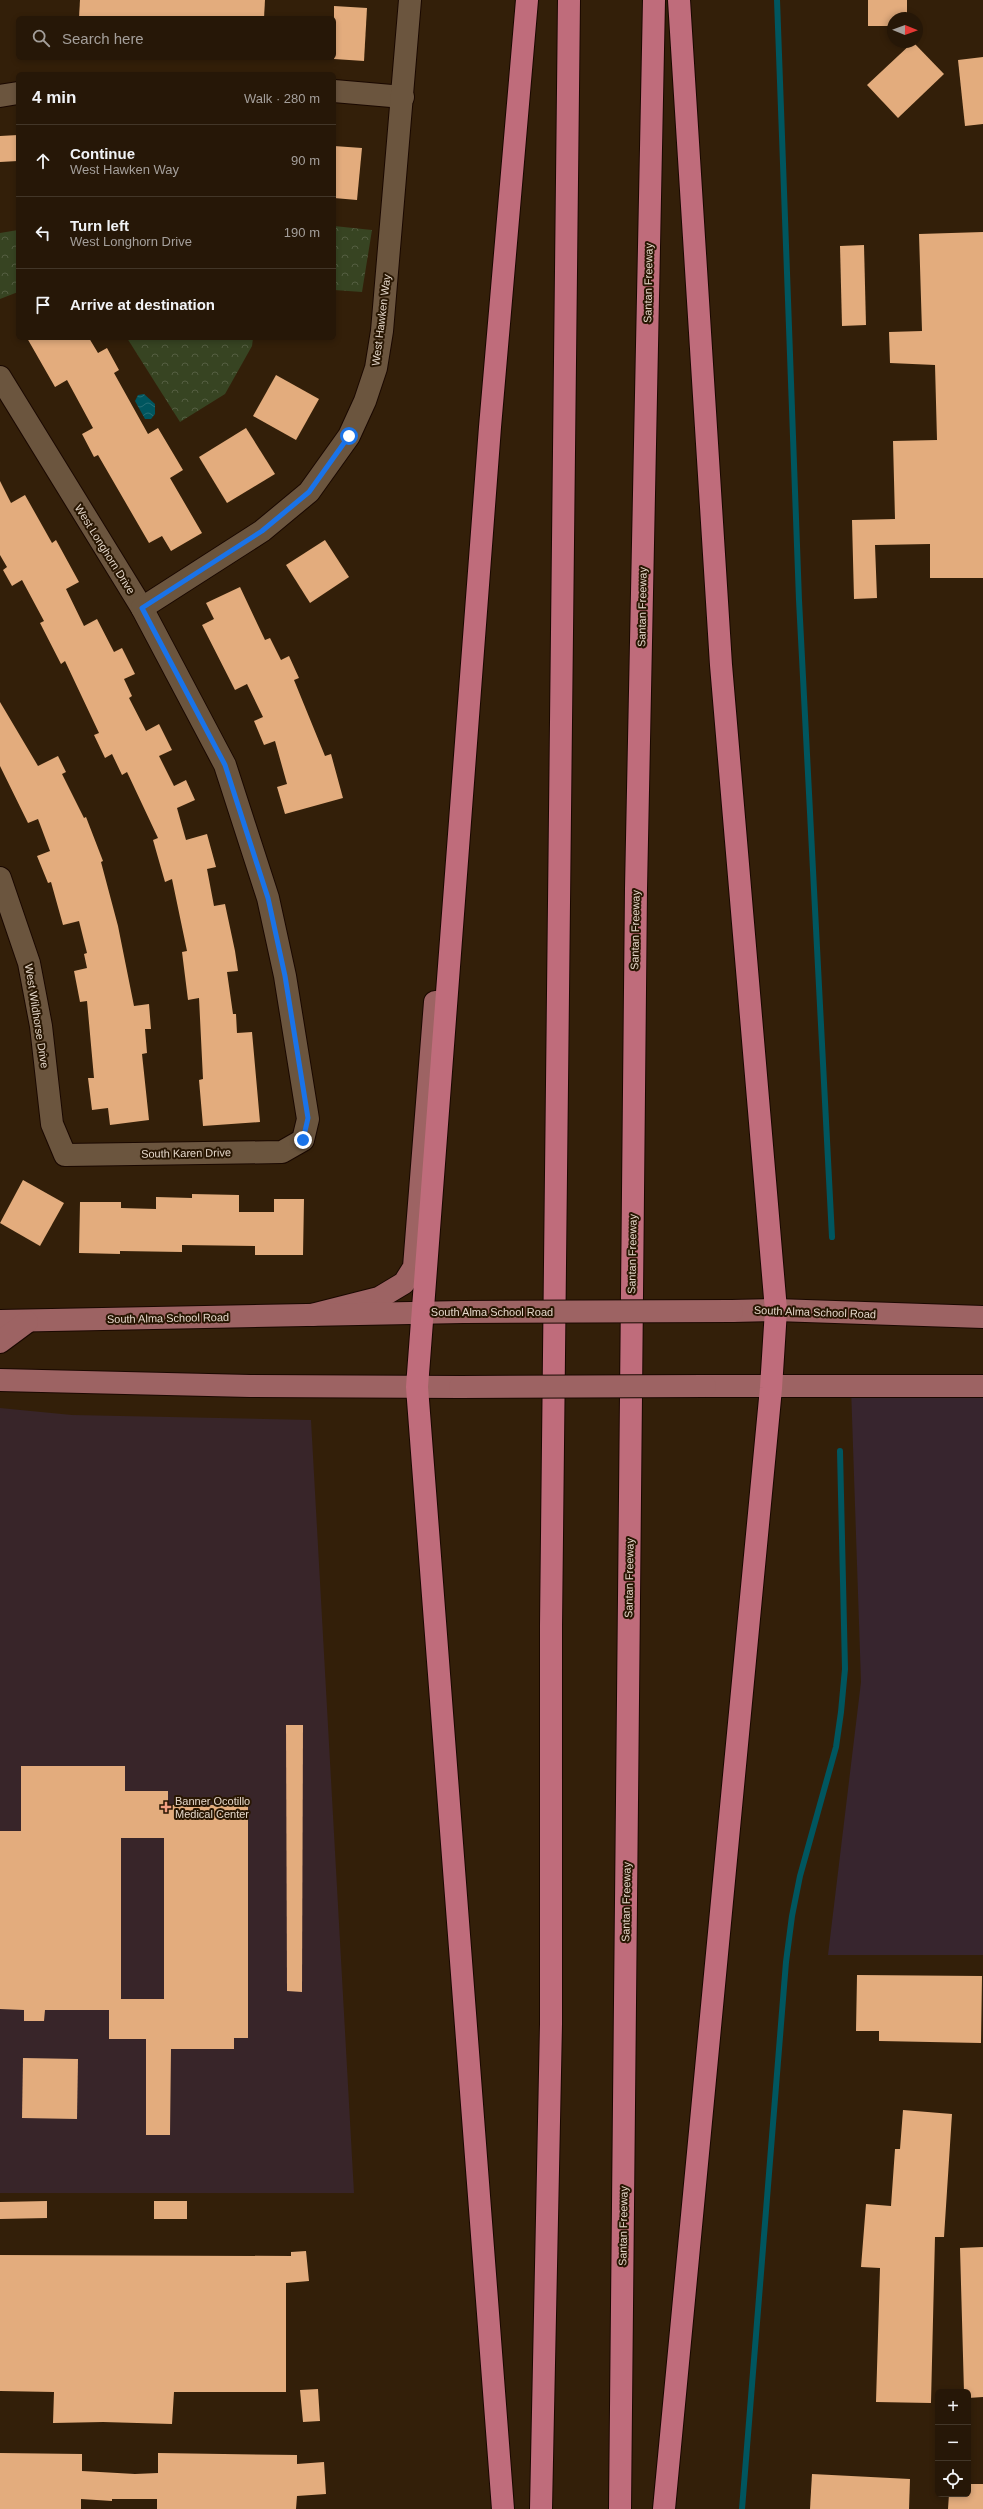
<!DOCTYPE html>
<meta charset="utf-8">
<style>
:root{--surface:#261707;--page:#322415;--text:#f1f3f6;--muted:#a49f9b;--line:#423628}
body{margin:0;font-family:Helvetica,sans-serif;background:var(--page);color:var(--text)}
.controls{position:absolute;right:12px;bottom:12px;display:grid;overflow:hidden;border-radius:6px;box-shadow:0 2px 6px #0003}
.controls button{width:36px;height:36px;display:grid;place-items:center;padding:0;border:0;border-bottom:1px solid var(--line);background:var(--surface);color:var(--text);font:20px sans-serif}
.compass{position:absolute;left:887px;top:12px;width:36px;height:36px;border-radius:50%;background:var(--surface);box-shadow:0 2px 6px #0003;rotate:91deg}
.stop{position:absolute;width:12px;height:12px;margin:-9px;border:3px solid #1a73e8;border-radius:50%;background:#fff}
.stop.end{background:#1a73e8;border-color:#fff;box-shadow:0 1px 4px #0008}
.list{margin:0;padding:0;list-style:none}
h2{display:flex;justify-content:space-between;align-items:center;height:52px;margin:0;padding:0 16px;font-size:17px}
h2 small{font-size:13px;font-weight:400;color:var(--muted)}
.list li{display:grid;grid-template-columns:26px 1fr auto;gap:12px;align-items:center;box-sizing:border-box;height:72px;padding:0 16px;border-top:1px solid var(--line)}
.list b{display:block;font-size:15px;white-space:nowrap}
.list p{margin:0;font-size:13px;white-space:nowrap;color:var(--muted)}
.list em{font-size:13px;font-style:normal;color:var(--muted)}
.icon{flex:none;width:22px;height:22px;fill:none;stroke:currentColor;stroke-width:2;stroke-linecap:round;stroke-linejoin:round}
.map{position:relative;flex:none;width:983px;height:2509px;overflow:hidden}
.search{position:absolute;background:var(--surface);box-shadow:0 2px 6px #0003;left:16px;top:16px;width:320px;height:44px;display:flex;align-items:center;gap:10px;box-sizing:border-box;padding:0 14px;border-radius:6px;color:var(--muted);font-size:15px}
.panel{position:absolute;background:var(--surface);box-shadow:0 2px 6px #0003;left:16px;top:72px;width:320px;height:268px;border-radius:6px}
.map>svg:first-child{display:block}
.commercial{fill:#37252e}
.medical{fill:#382529}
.park{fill:url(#park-crowns)}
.water{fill:url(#water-waves)}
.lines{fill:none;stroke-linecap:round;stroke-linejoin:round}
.stream{stroke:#00565f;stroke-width:6}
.building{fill:#e3ac7d;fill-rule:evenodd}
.minor-casing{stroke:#1a0800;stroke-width:24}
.major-casing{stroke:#1a0800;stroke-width:24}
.highway-casing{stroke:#1a0800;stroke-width:24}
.minor{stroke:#6b553e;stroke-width:22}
.major{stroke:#9d6363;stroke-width:22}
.highway{stroke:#bf6c7b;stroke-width:22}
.major-bridge-casing{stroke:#1a0800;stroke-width:24;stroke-linecap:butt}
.major-bridge{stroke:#9d6363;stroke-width:22}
.route{stroke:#1a73e8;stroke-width:5}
.poi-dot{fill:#f39f82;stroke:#281602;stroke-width:1.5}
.labels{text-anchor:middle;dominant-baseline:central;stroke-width:4;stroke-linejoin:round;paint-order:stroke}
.street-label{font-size:11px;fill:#e4d7ca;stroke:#281602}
.poi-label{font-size:11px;fill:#e4d7ca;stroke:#281602;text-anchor:start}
</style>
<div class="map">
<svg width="983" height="2509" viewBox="0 0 983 2509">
<defs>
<pattern id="park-crowns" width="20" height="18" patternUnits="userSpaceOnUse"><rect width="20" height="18" fill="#374422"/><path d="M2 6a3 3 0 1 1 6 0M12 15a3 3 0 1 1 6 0" fill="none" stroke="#545e41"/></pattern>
<pattern id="water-waves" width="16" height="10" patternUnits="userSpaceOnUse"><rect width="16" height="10" fill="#00565f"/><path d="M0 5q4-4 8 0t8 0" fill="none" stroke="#256e75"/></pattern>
</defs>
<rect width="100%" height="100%" fill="#331f09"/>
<polygon class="commercial" points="983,1386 983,1955 828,1955 861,1682 851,1387"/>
<polygon class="medical" points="0,1408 72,1415 311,1420 354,2193 0,2193"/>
<g class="park">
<polygon points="334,226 372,230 362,292 334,290"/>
<polygon points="18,230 18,292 0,299 0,233"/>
<polygon points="127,338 253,338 252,346 225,394 180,422"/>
</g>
<polygon class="water" points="144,394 155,404 155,414 151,419 145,419 135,401 138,395"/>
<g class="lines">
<g class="stream">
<polyline points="777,0 799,600 832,1237"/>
<polyline points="742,2509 786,1962 792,1916 800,1876 836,1747 841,1712 845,1669 840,1451"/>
</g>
</g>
<g class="building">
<polygon points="80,0 265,0 264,18 79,18"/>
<polygon points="868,0 907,0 907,18 893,18 893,26 868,26"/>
<polygon points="334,6 367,8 364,61 334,59"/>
<polygon points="913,42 944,74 898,118 867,85"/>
<polygon points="983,57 983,124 965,126 958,60"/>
<polygon points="18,135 18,161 0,162 0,136"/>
<polygon points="334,146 362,148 357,200 334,198"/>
<polygon points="983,232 983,578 930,578 930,544 875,545 877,598 854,599 852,520 895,519 893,441 937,440 935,365 890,363 889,332 922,331 919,234"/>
<polygon points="864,245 866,325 842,326 840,246"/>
<polygon points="27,338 89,338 98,353 107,348 119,370 114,373 148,434 158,428 183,470 170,478 202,533 171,551 162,536 149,543 98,455 94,457 82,434 93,428 67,380 55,387"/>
<polygon points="276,375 319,399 296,440 253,416"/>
<polygon points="246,428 275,474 227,503 199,457"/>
<polygon points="0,481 11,503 25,495 52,543 56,540 79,582 66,589 84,626 97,619 114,652 122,648 135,674 124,679 132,696 129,698 146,731 159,724 172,750 159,756 174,786 186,780 195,800 177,808 186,840 207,834 216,867 207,869 214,906 225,904 235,951 238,971 227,972 233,1014 236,1014 237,1033 252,1032 260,1122 203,1126 199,1080 203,1079 199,998 188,1000 182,952 187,951 172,879 165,882 153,840 158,838 127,772 122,775 112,754 105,758 94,735 99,733 65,661 61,664 40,623 44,621 22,580 12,586 3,570 7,567 0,555"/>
<polygon points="325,540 349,577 310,603 286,565"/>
<polygon points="240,587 265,640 270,638 281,660 289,656 299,678 294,680 325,756 331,754 343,798 285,814 277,787 287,784 275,741 264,745 254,721 263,717 247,684 235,690 202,625 214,619 206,603"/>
<polygon points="0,702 38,766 58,756 66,772 62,774 84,818 86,817 103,861 101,862 118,926 134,1006 149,1004 151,1029 145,1029 147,1053 142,1054 149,1120 110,1125 108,1108 92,1110 88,1078 94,1078 87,1001 80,1002 74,971 87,968 84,954 87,953 79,921 63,925 51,882 48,883 37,856 50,851 38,819 28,823 0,766"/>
<polygon points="23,1180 64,1203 40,1246 0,1223"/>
<polygon points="192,1194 239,1195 239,1212 274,1212 274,1199 304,1199 303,1255 255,1255 255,1246 182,1245 182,1252 120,1251 120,1254 79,1253 80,1202 121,1202 121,1208 156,1209 156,1197 192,1198"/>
<polygon points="286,1725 303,1725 302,1992 287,1991"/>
<path d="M21 1766H125V1791H168V1805H248V2038H234V2049H171L170 2135H146V2039H109V2010H45L44 2021H24V2010L0 2009V1831H21ZM121 1838H164V1999H121Z"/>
<polygon points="857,1975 982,1976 981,2043 879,2041 879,2031 856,2031"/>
<polygon points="23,2058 78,2059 77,2119 22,2118"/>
<polygon points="903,2110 952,2114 944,2237 935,2237 931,2403 876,2402 880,2268 861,2267 866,2204 891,2206 895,2149 900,2149"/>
<polygon points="47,2201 47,2218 0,2219 0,2202"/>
<rect x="154" y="2201" width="33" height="18"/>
<polygon points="983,2247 983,2397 968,2398 968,2392 964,2392 960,2248"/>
<polygon points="306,2251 309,2281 286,2283 286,2392 174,2392 172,2424 103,2422 53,2423 54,2392 0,2391 0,2255 291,2256 291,2252"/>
<polygon points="318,2389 320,2421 303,2422 300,2390"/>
<polygon points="0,2453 82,2454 82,2471 135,2474 158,2473 158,2453 297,2455 297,2464 324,2462 326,2494 297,2496 296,2509 157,2509 157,2499 112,2499 112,2501 81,2499 81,2509 0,2509"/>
<polygon points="812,2474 910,2479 909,2509 810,2509"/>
<polygon points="968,2484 983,2484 983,2509 948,2509 949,2494 968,2494"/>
</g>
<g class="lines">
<defs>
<g id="minor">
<polyline points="334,91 403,97"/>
<polyline points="0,96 18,93"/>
<polyline points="0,377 142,608 225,765 268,898 285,976 308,1119 303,1140 282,1152 65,1155 52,1124 41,1026 29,963 0,878"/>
<polyline points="142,608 262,531 309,492 349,436 365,401 376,368 382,331 410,0"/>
</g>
<g id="major">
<polyline points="732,1311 776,1310 983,1317"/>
<polyline points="312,1315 379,1298 404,1283 414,1267 435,1002"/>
<polyline points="0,1321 463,1312"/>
<polyline points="0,1342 27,1322"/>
<polyline points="0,1380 250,1386 460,1387"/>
<polyline points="705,1386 983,1386"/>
</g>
<g id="highway">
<polyline points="503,2509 417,1387 490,427 527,0"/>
<polyline points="541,2509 551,2024 551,1626 569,0"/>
<polyline points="620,2509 636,889 654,0"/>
<polyline points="664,2509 771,1388 776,1310 721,665 679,0"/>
</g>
</defs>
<use href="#minor" class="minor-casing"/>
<use href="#major" class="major-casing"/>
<use href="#highway" class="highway-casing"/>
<use href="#minor" class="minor"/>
<use href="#major" class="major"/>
<use href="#highway" class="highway"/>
<defs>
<g id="major-bridge">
<polyline points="463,1312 732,1311"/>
<polyline points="460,1387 705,1386"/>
</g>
</defs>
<use href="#major-bridge" class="major-bridge-casing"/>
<use href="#major-bridge" class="major-bridge"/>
</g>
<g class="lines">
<polyline class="route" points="303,1140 308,1118 285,976 268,898 225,765 142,608 262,531 309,492 349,436"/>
</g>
<path class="poi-dot" d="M164 1801h4v4h4v4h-4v4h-4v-4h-4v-4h4z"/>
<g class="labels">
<g class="street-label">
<text transform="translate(648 283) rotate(-89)">Santan Freeway</text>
<text transform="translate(381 320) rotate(-83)">West Hawken Way</text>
<text transform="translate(105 549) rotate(58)">West Longhorn Drive</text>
<text transform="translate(642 607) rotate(-89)">Santan Freeway</text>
<text transform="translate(635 930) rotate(-89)">Santan Freeway</text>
<text transform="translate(37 1016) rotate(81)">West Wildhorse Drive</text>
<text transform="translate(186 1153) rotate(-1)">South Karen Drive</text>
<text transform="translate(632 1254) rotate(-89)">Santan Freeway</text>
<text x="492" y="1312">South Alma School Road</text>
<text transform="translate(815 1312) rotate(2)">South Alma School Road</text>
<text transform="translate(168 1318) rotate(-1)">South Alma School Road</text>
<text transform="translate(629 1578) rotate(-89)">Santan Freeway</text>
<text transform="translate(626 1902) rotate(-89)">Santan Freeway</text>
<text transform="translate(623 2226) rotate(-89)">Santan Freeway</text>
</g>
<g class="poi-label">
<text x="175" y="1801">Banner Ocotillo<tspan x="175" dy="13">Medical Center</tspan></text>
</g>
</g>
</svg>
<div class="controls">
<button>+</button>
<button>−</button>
<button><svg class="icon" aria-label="locate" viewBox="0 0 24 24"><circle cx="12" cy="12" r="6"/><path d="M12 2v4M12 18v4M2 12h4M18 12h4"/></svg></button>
</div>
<svg class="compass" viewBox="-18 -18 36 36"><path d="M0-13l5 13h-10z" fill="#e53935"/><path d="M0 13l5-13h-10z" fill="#a49f9b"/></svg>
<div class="stop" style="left:349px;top:436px"></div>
<div class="stop end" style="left:303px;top:1140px"></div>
<div class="search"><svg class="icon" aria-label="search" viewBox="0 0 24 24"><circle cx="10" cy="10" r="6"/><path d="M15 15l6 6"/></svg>Search here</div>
<section class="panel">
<h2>4 min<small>Walk · 280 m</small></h2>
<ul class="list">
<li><svg class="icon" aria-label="ahead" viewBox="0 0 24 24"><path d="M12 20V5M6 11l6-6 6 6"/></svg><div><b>Continue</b><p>West Hawken Way</p></div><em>90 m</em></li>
<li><svg class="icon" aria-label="left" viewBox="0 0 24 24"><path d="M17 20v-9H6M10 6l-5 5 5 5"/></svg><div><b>Turn left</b><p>West Longhorn Drive</p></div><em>190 m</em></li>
<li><svg class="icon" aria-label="arrive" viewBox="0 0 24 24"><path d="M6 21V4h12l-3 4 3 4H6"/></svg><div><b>Arrive at destination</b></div></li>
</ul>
</section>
</div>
